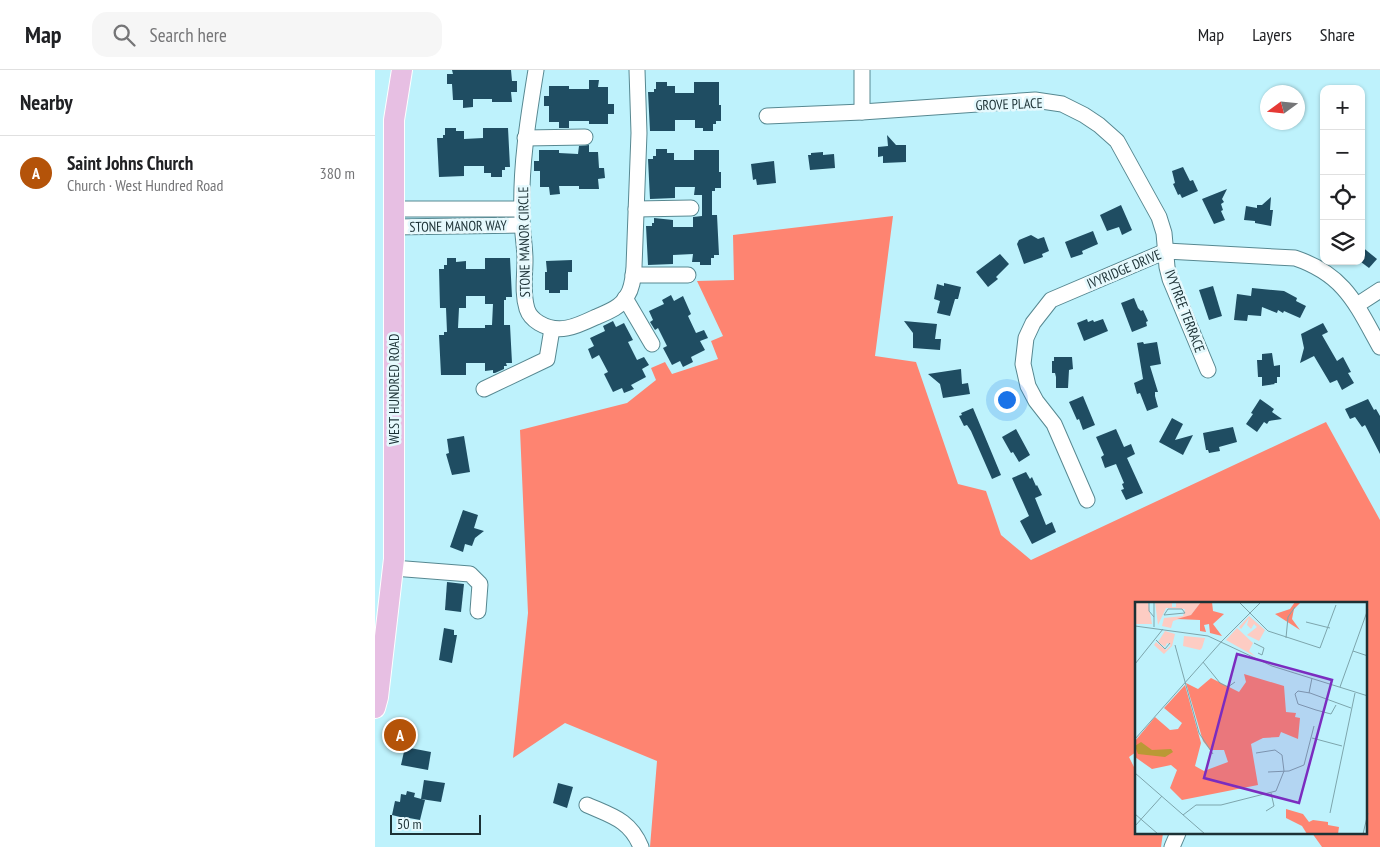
<!DOCTYPE html>
<meta charset="utf-8">
<style>
:root{--surface:#fff;--page:#f6f6f6;--text:#202124;--muted:#757577;--line:#e0e0e0;--accent:#b45309}
body{margin:0;font-family:"PT Sans Narrow",sans-serif;background:var(--page);color:var(--text)}
.controls{position:absolute;right:15px;top:15px;display:grid;overflow:hidden;border-radius:10px;box-shadow:0 1px 4px #0004}
.controls button{width:45px;height:45px;display:grid;place-items:center;padding:0;border:0;border-bottom:1px solid var(--line);background:var(--surface);color:var(--text);font:25px sans-serif}
.compass{position:absolute;left:885px;top:15px;width:45px;height:45px;border-radius:50%;background:var(--surface);box-shadow:0 1px 4px #0004;rotate:255deg}
.scale{position:absolute;left:15px;bottom:12px;width:91px;box-sizing:border-box;padding-left:5px;border:2px solid #1c3135;border-top:0;font-size:14px;line-height:18px;white-space:nowrap;color:#1c3135;-webkit-text-stroke:4px #e5f9fd;paint-order:stroke}
.you{position:absolute;left:631px;top:329px;width:18px;height:18px;margin:-12px;border:4px solid #fff;border-radius:50%;background:#1a73e8;box-shadow:0 0 0 8px #1a73e833}
.badge{display:grid;place-items:center;width:32px;height:32px;border-radius:50%;background:var(--accent);color:#fff;font-size:16px;font-weight:700}
.pin{position:absolute;translate:-50% -50%;border:2px solid #fff;box-shadow:0 1px 5px #0006}
.list{margin:0;padding:0;list-style:none}
h2{display:flex;justify-content:space-between;align-items:center;height:65px;margin:0;padding:0 20px;font-size:21px}
h2 small{font-size:16px;font-weight:400;color:var(--muted)}
.list li{display:grid;grid-template-columns:32px 1fr auto;gap:15px;align-items:center;box-sizing:border-box;height:75px;padding:0 20px;border-top:1px solid var(--line)}
.list b{display:block;font-size:19px;white-space:nowrap}
.list p{margin:0;font-size:16px;white-space:nowrap;color:var(--muted)}
.list em{font-size:16px;font-style:normal;color:var(--muted)}
.icon{flex:none;width:28px;height:28px;fill:none;stroke:currentColor;stroke-width:2;stroke-linecap:round;stroke-linejoin:round}
.map{position:relative;flex:none;width:1005px;height:777px;overflow:hidden}
header{display:flex;align-items:center;gap:30px;box-sizing:border-box;height:70px;padding:0 25px;background:var(--surface);border-bottom:1px solid var(--line)}
header strong{font-size:24px}
nav{display:flex;gap:28px;margin-inline-start:auto;font-size:18px}
.search{width:350px;height:45px;background:var(--page);display:flex;align-items:center;gap:12px;box-sizing:border-box;padding:0 18px;border-radius:15px;color:var(--muted);font-size:19px}
main{display:flex}
aside{flex:1;background:var(--surface)}
.map>svg:first-child{display:block}
.forest{fill:#fe8471}
.building{fill:#1f4d62;fill-rule:evenodd}
.lines{fill:none;stroke-linecap:round;stroke-linejoin:round}
.minor-casing{stroke:#578891;stroke-width:17}
.major-casing{stroke:#fff;stroke-width:22}
.minor{stroke:#fff;stroke-width:15}
.major{stroke:#e7bfe3;stroke-width:20}
.labels{text-anchor:middle;dominant-baseline:central;stroke-width:5;stroke-linejoin:round;paint-order:stroke}
.street-label{font-size:14px;fill:#1c3135;stroke:#e5f9fd}
.inset-road{fill:none;stroke:#7da5ac;stroke-width:1}
.view{fill:#7b2cbf;fill-opacity:0.15;stroke:#7b2cbf;stroke-width:2.5}
.inset-edge{fill:none;stroke:#1c3135;stroke-width:2.5}
</style>
<header>
<strong>Map</strong>
<div class="search"><svg class="icon" aria-label="search" viewBox="0 0 24 24"><circle cx="10" cy="10" r="6"/><path d="M15 15l6 6"/></svg>Search here</div>
<nav><a>Map</a><a>Layers</a><a>Share</a></nav>
</header>
<main>
<aside>
<h2>Nearby<small></small></h2>
<ul class="list">
<li><span class="badge">A</span><div><b>Saint Johns Church</b><p>Church · West Hundred Road</p></div><em>380 m</em></li>
</ul>
</aside>
<div class="map">
<svg width="1005" height="777" viewBox="0 0 1005 777">
<rect width="100%" height="100%" fill="#bef2fc"/>
<polygon class="forest" points="518,146 500,286 541,292 583,414 611,421 626,465 656,490 951,352 1005,450 1005,777 947,777 937,763 991,763 991,533 761,533 761,682 754,687 761,701 761,763 788,763 786,777 275,777 282,691 190,653 138,688 153,543 145,360 252,333 281,310 276,298 290,292 297,304 343,289 336,271 348,266 322,211 359,210 358,165"/>
<g class="building">
<polygon points="77,0 136,0 137,11 142,11 142,22 136,22 137,32 117,32 117,29 98,29 98,37 88,38 88,30 78,30 77,14 72,14 72,4 78,4"/>
<polygon points="214,10 224,10 223,17 233,17 233,34 239,34 239,44 233,44 233,54 214,54 214,51 194,51 194,58 184,58 184,52 174,52 174,36 169,36 169,26 174,26 174,16 194,16 194,19 214,19"/>
<polygon points="281,12 292,12 292,16 300,16 300,23 319,23 319,12 344,12 344,35 346,35 346,51 341,51 341,54 338,54 338,61 328,61 328,58 320,58 320,50 300,50 300,61 275,61 273,22 279,22 279,19 281,19"/>
<polygon points="70,58 81,58 81,61 89,61 89,69 108,68 108,58 133,58 135,97 130,97 130,100 127,100 127,107 116,107 116,103 109,103 109,96 89,96 89,106 64,107 62,68 68,68 68,65 70,65"/>
<polygon points="512,65 521,75 531,75 531,92 508,93 508,86 503,87 503,77 513,76"/>
<polygon points="214,75 214,82 223,82 224,98 229,98 230,108 223,109 224,119 204,119 204,116 184,116 185,124 175,125 174,117 165,117 165,101 159,101 159,91 164,91 164,80 184,80 184,83 203,84 204,76"/>
<polygon points="281,79 292,79 292,83 299,83 299,90 319,90 319,80 344,80 344,102 346,102 346,118 340,118 340,121 337,121 337,145 342,145 344,185 339,185 339,188 336,188 336,195 325,195 325,192 317,192 318,184 298,185 298,194 273,195 271,156 277,156 277,153 279,153 279,148 298,150 298,157 318,157 318,147 327,146 327,125 319,125 320,117 300,117 300,128 275,129 273,89 278,89 278,86 281,86"/>
<polygon points="448,82 448,85 459,84 460,98 435,100 433,85 436,85 436,83"/>
<polygon points="399,91 401,113 382,115 381,109 378,110 376,94"/>
<polygon points="808,97 815,111 818,110 823,121 807,128 805,124 803,125 798,114 800,113 797,101"/>
<polygon points="852,119 847,129 849,132 846,134 848,140 846,141 850,150 839,154 827,129"/>
<polygon points="896,127 895,140 898,140 896,156 880,153 880,151 869,150 871,136 882,138 882,135 887,135"/>
<polygon points="746,135 757,160 747,165 744,157 732,161 725,145"/>
<polygon points="718,161 723,174 707,181 708,184 696,188 690,172"/>
<polygon points="656,165 663,169 669,167 674,181 667,184 668,187 649,194 642,174 644,170"/>
<polygon points="986,176 1002,189 994,198 986,192"/>
<polygon points="625,184 634,194 621,207 623,209 613,217 601,202"/>
<path d="M72 188H81V192L91 191V199H110V188H135L137 227H131V230H129V255H135L137 293H131L132 296H129V299L120 303H118V300L110 301V293H91V305H66L64 265H69V262H72L71 238H65L64 199H69V195H72ZM91 226H110V234H118L117 255H110V258H83L84 238H91Z"/>
<polygon points="197,190 197,202 193,202 193,220 185,220 185,223 174,223 174,220 170,220 170,202 172,202 171,191"/>
<polygon points="569,213 586,217 583,229 580,229 575,246 562,243 565,231 559,229 562,214 569,216"/>
<polygon points="838,216 847,246 834,250 824,220"/>
<polygon points="877,218 909,221 922,228 921,231 931,236 925,248 909,241 908,243 903,240 902,243 887,237 886,246 873,245 872,251 859,250 862,224 876,226"/>
<polygon points="296,225 299,231 308,226 316,244 313,246 321,263 329,260 333,268 325,271 330,280 316,287 318,292 308,297 305,291 297,295 288,278 292,276 283,258 280,260 275,252 278,250 274,241 289,234 287,230"/>
<polygon points="759,228 763,238 766,241 768,240 773,251 771,252 772,256 757,262 746,233"/>
<polygon points="712,249 713,252 718,250 719,252 728,249 733,261 709,271 702,253"/>
<polygon points="238,251 241,257 249,253 258,270 253,272 262,290 269,287 274,295 267,299 271,307 256,315 259,319 249,323 247,318 238,322 229,304 233,302 224,285 217,289 213,279 219,276 215,268 230,261 228,256"/>
<polygon points="529,251 562,254 560,269 566,269 565,280 538,278 538,263"/>
<polygon points="948,253 953,262 947,265 962,291 968,287 976,302 973,303 979,313 967,320 962,310 955,313 939,286 925,293 929,278 926,264"/>
<polygon points="768,272 769,274 782,272 786,294 775,296 783,322 780,322 780,326 783,337 772,341 765,323 762,324 759,313 768,309 762,273"/>
<polygon points="897,283 899,296 905,295 905,307 902,307 902,313 899,313 900,314 887,316 887,307 883,307 882,290 887,290 887,284"/>
<polygon points="679,287 697,287 698,299 694,300 693,318 681,318 681,307 680,303 677,303 677,291 679,291"/>
<polygon points="586,299 587,314 593,313 595,324 568,328 565,314 553,304"/>
<polygon points="708,326 720,355 708,360 704,349 702,350 694,332"/>
<polygon points="885,329 899,339 897,342 907,349 894,351 892,354 889,352 882,362 871,354 878,344 876,343"/>
<polygon points="993,329 999,340 1001,339 1005,346 1005,384 990,355 987,357 980,347 975,349 970,339"/>
<polygon points="598,338 626,405 617,409 596,361 592,355 589,356 584,346 587,345 586,343"/>
<polygon points="797,348 808,354 800,370 818,365 808,385 784,372"/>
<polygon points="858,357 862,372 844,377 845,381 834,383 833,380 831,380 828,363"/>
<polygon points="641,359 655,385 644,392 638,382 636,383 627,367"/>
<polygon points="741,359 749,377 756,374 760,384 752,388 768,423 751,430 746,420 749,419 747,414 749,413 741,394 730,398 726,387 729,385 721,367"/>
<polygon points="89,366 95,402 77,405 71,384 74,383 72,369"/>
<polygon points="651,402 655,409 657,407 661,416 662,415 667,425 660,428 671,455 677,452 681,462 657,474 645,451 654,446 637,408"/>
<polygon points="88,440 103,445 99,458 109,461 100,468 97,476 90,474 88,482 75,477"/>
<polygon points="72,512 89,514 86,542 70,540"/>
<polygon points="69,558 79,560 79,565 82,565 77,593 64,590"/>
<polygon points="30,677 56,682 53,700 26,695"/>
<polygon points="49,710 70,713 66,732 46,729"/>
<polygon points="183,713 198,717 192,738 178,733"/>
<polygon points="32,721 40,723 39,727 50,730 45,750 34,748 34,752 24,750 25,747 17,745 20,731 25,732 26,724 31,725"/>
</g>
<g class="lines">
<defs>
<g id="minor">
<path d="M161 0C153 49 145 98 147 148 147 162 150 176 150 190 150 206 147 223 152 239 154 245 159 250 164 253 184 265 202 256 221 247 233 242 246 237 252 226 258 217 258 206 259 197L264 63 262 0"/>
<polyline points="487,0 487,42"/>
<polyline points="392,46 487,42 660,30 687,34 709,45 724,55 742,71 784,147 789,163 792,197 795,209 833,300"/>
<polyline points="150,68 210,67"/>
<polyline points="19,139 147,139"/>
<polyline points="261,139 316,138"/>
<polyline points="19,157 147,155"/>
<polyline points="258,205 313,205"/>
<polyline points="250,228 277,274"/>
<polyline points="982,235 1005,220"/>
<polyline points="109,319 172,289 177,259"/>
<path d="M712 430 679 354 661 331 653 316 648 294 651 268 658 253 676 230 791 181 920 188C970 205 981 234 1005 277"/>
<polyline points="18,498 95,504 105,514 103,541"/>
<path d="M212 735C237 746 255 750 266 777"/>
<polyline points="797,777 803,763"/>
</g>
<polyline id="major" points="0,638 3,627 19,489 19,50 27,0"/>
</defs>
<use href="#minor" class="minor-casing"/>
<use href="#major" class="major-casing"/>
<use href="#minor" class="minor"/>
<use href="#major" class="major"/>
</g>
<g class="labels">
<g class="street-label">
<text transform="translate(634 34) rotate(-2)">GROVE PLACE</text>
<text transform="translate(83 156) rotate(-1)">STONE MANOR WAY</text>
<text transform="translate(149 172) rotate(-91)">STONE MANOR CIRCLE</text>
<text transform="translate(749 199) rotate(-23)">IVYRIDGE DRIVE</text>
<text transform="translate(810 241) rotate(69)">IVYTREE TERRACE</text>
<text transform="translate(19 319) rotate(-90)">WEST HUNDRED ROAD</text>
</g>
</g>
<g transform="translate(760 532)">
<rect width="232" height="232" fill="#bef2fc"/>
<path d="M0 0H13L17 22H0ZM20 0H37V5H41V0H66L56 13 38 19 36 26 27 24 29 16 48 14 50 7 31 6 23 23ZM114 14 130 28 124 39 112 33 122 25 119 22 116 27 112 23 114 16 106 27 104 25ZM102 26 118 41 114 49 121 55 91 38ZM30 29 40 32 37 44 29 52 19 43 21 40 31 48 36 43 32 41 30 45 23 40ZM49 34 70 36 67 46 65 48 48 44Z" fill="#fdccc3"/>
<path d="M66 0H77L78 9 89 12 78 22 87 34 75 31 74 22 69 23 71 30 65 29V18L42 17 56 13ZM160 0H166L159 7 157 17 165 28 140 12 155 7ZM109 72 149 84 151 110 161 111 160 115 165 116 163 137 146 130 144 135 128 136 116 142 123 183 47 198 35 186 42 168 36 163 17 167 0 155V139L20 115 35 128 43 127 47 121 29 106 50 83 66 141 60 164 69 169 93 160 89 148H75L68 139 51 81 63 87 76 76 104 90 111 80ZM151 207 168 212 174 220 178 218 193 220V223L204 225 203 232H172L167 224 151 216Z" fill="#fe8471"/>
<path d="M6 140 17 148 36 147 38 150 30 155 3 152 0 144Z" fill="#ba9935"/>
<path class="inset-road" d="M14 0V9L19 15M104 0 133 29 185 46 201 3M33 7H47L50 11 29 13ZM171 20 195 26M0 24 73 34 137 64 233 94M19 25V0M151 36 153 15 160 5M21 38 30 47 35 41M119 41 129 46 127 53 123 51M40 43 64 131 78 152M218 49 233 54M68 60 85 81 93 85 100 80M0 62 28 27M205 85 233 7M174 91 177 76M201 103 196 112 181 108 163 102 160 92 163 89 175 91 216 106M177 136 207 144M0 137 87 39 126 0M133 170 154 169 169 163 179 124M0 171 70 232M131 209 139 204 136 191M195 211 220 91M0 212 23 232M48 213 61 203H86L141 189 149 169 147 153 140 148 121 151M0 224 27 194M228 232 233 211"/>
<path class="view" d="M102 52 197 78 164 201 69 176Z"/>
<rect width="232" height="232" class="inset-edge"/>
</g>
</svg>
<div class="controls">
<button>+</button>
<button>−</button>
<button><svg class="icon" aria-label="locate" viewBox="0 0 24 24"><circle cx="12" cy="12" r="6"/><path d="M12 2v4M12 18v4M2 12h4M18 12h4"/></svg></button>
<button><svg class="icon" aria-label="layers" viewBox="0 0 24 24"><path d="M12 4l9 5-9 5-9-5zM3 14l9 5 9-5"/></svg></button>
</div>
<svg class="compass" viewBox="-18 -18 36 36"><path d="M0-13l5 13h-10z" fill="#e53935"/><path d="M0 13l5-13h-10z" fill="#757577"/></svg>
<div class="scale">50 m</div>
<div class="you"></div>
<div class="pin badge" style="left:25px;top:665px">A</div>
</div>
</main>
